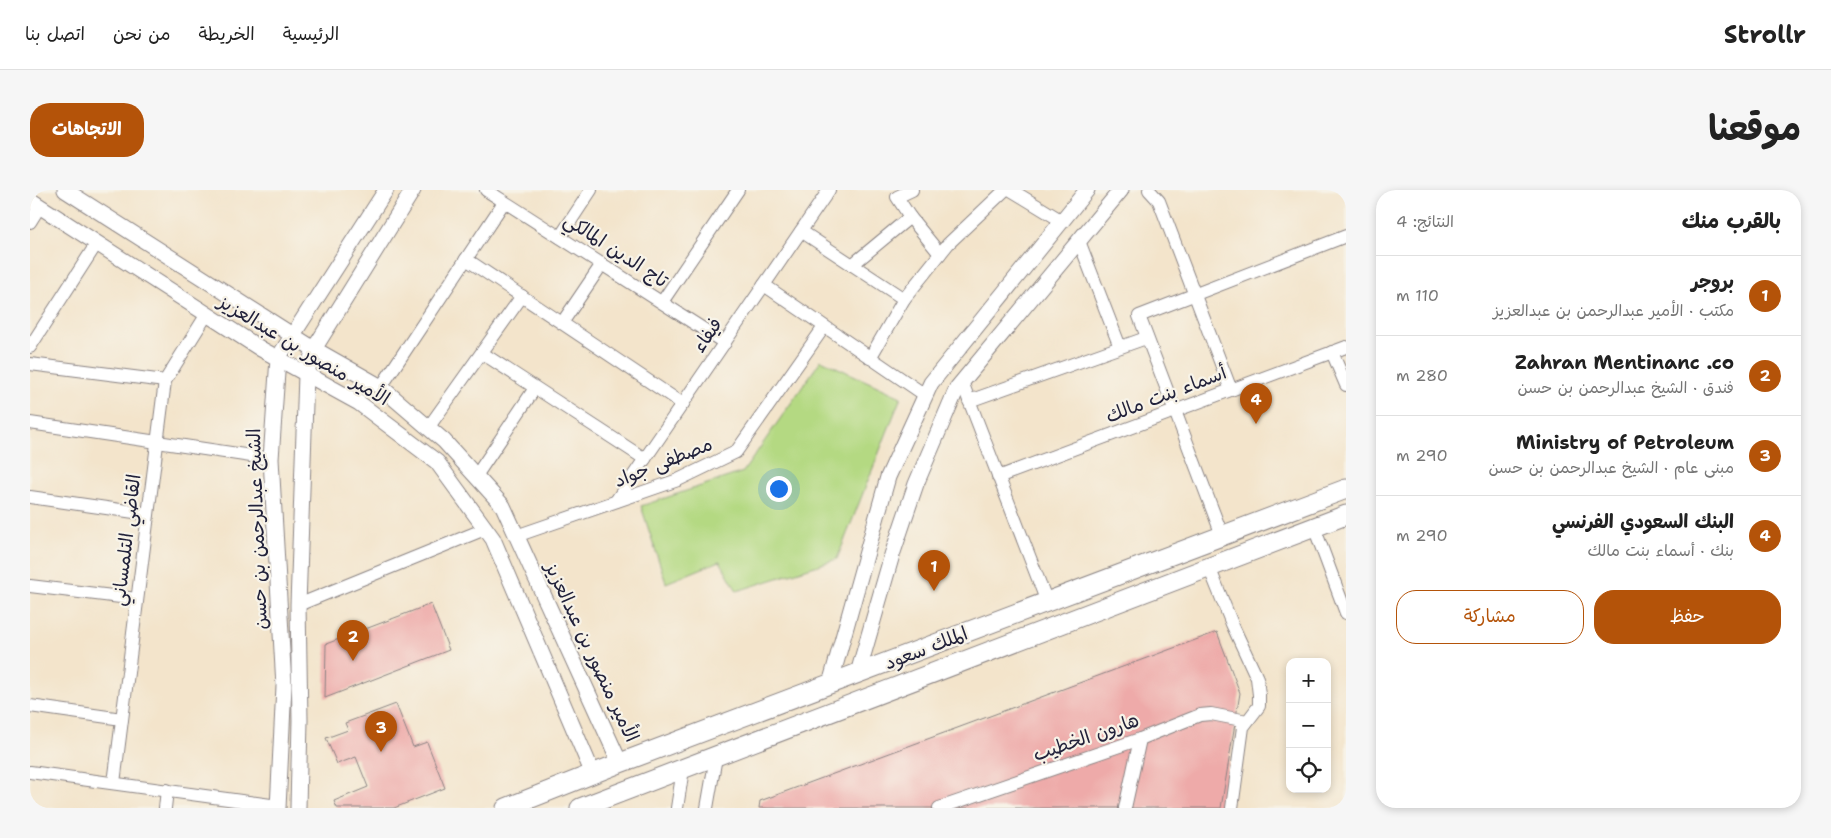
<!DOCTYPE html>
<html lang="ar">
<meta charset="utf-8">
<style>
:root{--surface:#fff;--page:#f6f6f6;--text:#222;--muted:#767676;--line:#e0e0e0;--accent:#b45309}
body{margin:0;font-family:"Shantell Sans","Playpen Sans Arabic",sans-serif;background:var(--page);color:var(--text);direction:rtl}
.controls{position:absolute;right:15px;bottom:15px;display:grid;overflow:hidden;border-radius:10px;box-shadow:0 2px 8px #0003}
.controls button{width:45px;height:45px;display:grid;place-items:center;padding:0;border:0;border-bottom:1px solid var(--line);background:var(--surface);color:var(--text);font:25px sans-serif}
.you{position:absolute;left:748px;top:298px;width:18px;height:18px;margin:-12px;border:4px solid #fff;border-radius:50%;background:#1a73e8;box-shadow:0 0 0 8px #1a73e833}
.badge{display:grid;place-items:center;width:32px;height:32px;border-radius:50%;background:var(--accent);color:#fff;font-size:16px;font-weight:700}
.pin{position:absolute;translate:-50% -41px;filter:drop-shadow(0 1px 2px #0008)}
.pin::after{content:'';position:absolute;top:26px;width:18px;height:15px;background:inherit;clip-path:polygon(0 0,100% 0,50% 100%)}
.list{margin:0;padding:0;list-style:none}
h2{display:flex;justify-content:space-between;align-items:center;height:65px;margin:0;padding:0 20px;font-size:21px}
h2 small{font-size:16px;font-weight:400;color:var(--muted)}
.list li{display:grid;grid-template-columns:32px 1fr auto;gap:15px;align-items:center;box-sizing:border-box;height:80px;padding:0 20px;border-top:1px solid var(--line)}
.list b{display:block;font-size:19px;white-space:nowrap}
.list p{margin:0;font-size:16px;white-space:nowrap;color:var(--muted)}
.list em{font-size:16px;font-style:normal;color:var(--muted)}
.actions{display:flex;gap:10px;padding:15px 20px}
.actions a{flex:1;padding:11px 0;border:1px solid var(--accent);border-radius:20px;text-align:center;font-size:18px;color:var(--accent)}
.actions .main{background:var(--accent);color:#fff}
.icon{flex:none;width:28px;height:28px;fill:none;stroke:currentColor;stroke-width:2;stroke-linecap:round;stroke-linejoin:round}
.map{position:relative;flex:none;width:1316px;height:618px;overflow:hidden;direction:ltr;border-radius:20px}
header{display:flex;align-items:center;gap:30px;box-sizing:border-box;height:70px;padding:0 25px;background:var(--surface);border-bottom:1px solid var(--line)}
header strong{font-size:24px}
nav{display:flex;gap:28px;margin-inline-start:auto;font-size:18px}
.intro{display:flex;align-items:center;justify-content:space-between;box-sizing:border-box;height:120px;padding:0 30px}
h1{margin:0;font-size:35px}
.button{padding:12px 22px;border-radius:20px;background:var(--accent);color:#fff;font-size:18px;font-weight:700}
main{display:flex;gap:30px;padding:0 30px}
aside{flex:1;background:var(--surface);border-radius:20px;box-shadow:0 2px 8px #0003}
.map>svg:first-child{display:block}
.green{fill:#b4d982;stroke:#6b7e5e}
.building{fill:#eeaaa9}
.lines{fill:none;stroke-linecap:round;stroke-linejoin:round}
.minor-casing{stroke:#8a8383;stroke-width:14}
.tertiary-casing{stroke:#8a8383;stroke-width:17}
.primary-casing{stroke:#8a8383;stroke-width:21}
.minor{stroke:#fff;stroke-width:12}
.tertiary{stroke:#fff;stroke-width:15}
.primary{stroke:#fff;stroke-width:19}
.labels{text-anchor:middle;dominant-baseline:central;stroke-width:4.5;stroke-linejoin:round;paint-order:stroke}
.street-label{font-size:19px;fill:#22223b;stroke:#f7f3e8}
</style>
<header>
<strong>Strollr</strong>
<nav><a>الرئيسية</a><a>الخريطة</a><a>من نحن</a><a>اتصل بنا</a></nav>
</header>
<div class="intro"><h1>موقعنا</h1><a class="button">الاتجاهات</a></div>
<main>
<aside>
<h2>بالقرب منك<small>النتائج: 4</small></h2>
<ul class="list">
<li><span class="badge">1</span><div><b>بروجر</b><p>مكتب · الأمير عبدالرحمن بن عبدالعزيز</p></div><em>110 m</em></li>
<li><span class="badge">2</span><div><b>Zahran Mentinanc .co</b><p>فندق · الشيخ عبدالرحمن بن حسن</p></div><em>280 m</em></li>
<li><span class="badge">3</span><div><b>Ministry of Petroleum</b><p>مبنى عام · الشيخ عبدالرحمن بن حسن</p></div><em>290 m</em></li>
<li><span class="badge">4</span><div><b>البنك السعودي الفرنسي</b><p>بنك · أسماء بنت مالك</p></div><em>290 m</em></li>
</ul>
<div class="actions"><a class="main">حفظ</a><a>مشاركة</a></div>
</aside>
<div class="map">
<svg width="1316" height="618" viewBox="0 0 1316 618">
<rect width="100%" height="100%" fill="#f7f3e8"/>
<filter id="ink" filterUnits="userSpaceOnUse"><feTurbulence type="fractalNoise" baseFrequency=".02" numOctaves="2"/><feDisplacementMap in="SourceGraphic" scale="10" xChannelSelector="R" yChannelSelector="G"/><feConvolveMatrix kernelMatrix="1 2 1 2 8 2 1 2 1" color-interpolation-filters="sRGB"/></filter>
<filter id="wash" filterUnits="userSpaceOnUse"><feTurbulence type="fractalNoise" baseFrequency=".0096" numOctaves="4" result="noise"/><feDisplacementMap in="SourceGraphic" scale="20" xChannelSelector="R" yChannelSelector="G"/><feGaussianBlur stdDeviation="1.12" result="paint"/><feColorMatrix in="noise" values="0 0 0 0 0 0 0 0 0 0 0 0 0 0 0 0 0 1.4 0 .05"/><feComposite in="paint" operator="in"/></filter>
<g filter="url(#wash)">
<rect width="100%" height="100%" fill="#f3e4cb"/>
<polygon class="green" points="791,170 871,207 807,369 707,401 690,371 636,393 611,316 713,282"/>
<g id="blocks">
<g class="building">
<polygon points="401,414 419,460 295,508 296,454"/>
<polygon points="1187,442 1210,503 1191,618 729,618 730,611"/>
<polygon points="366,514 383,557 397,552 415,598 364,618 307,618 304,611 338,597 326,567 307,574 296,548 318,540 315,533"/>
</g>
</g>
</g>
<g filter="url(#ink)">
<use href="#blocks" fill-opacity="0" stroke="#8a8383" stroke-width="1"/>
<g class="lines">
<defs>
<g id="minor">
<polyline points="456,0 695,153"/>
<polyline points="981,0 1032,31"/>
<polyline points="1119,0 1129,11 1201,200"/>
<polyline points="880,27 910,64"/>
<polyline points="0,32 10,16"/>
<polyline points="771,41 874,109"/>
<polyline points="530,47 561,0"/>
<polyline points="1049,51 1090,157"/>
<polyline points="436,69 653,214"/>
<polyline points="822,75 880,27 867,7 882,0"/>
<polyline points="734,95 895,205"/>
<polyline points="632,112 708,0"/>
<polyline points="532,133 572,74"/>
<polyline points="0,157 67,53"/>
<polyline points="1302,162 1316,195"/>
<polyline points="452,163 615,269"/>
<polyline points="840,168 874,109 918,54 975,0"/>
<polyline points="0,174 135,191"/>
<polyline points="932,192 1017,412"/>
<polyline points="351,197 474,12"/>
<polyline points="939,211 1116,148"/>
<polyline points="0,233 241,269"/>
<polyline points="398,238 492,106"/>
<polyline points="446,286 505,198"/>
<polyline points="968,287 1316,157"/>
<polyline points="0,307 118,324"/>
<polyline points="586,311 799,0"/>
<polyline points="1284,337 1316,423"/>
<polyline points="1192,345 1109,126 1316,46"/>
<polyline points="486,346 648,290 706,262 794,137"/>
<polyline points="1179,377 1202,434 1227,488 1229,505 1229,516 1213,537 1202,618"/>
<polyline points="0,396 107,409"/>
<polyline points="268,415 455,339"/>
<polyline points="0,516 92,529"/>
<polyline points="0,582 248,616"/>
<polyline points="84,593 135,191 177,124"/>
<polyline points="135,618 137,600"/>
<polyline points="647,618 653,579"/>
<polyline points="677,618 686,567"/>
<polyline points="909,618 1110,549 1170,525 1181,524 1217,531"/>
<polyline points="1095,618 1110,549"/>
</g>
<g id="tertiary">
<polyline points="35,0 284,159 351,197 414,251 473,316 590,573"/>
<polyline points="0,10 231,159 329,213 407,272 463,349 563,584"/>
<polyline points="828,483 862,365 886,294 927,198 1091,0"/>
<polyline points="800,494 858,287 901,193 1057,0"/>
<polyline points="248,618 254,496 241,269 248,168 356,0"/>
<polyline points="268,618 270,530 268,415 276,185 284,159 383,0"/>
</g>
<g id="primary">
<polyline points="476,618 590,573 1316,299"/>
<polyline points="550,618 1316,325"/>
</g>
</defs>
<use href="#minor" class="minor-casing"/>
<use href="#tertiary" class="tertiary-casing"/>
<use href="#primary" class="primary-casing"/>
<use href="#minor" class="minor"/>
<use href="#tertiary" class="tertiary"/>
<use href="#primary" class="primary"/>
</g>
</g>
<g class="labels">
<g class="street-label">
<text transform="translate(586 60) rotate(33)">تاج الدين المالكي</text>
<text transform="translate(677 145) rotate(-56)">فيفاء</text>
<text transform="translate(274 160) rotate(31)">الأمير منصور بن عبدالعزيز</text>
<text transform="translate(1136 204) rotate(-21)">أسماء بنت مالك</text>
<text transform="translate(633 272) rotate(-22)">مصطفى جواد</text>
<text transform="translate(227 339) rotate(-92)">الشيخ عبدالرحمن بن حسن</text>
<text transform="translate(96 350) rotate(-83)">القاضي التلمساني</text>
<text transform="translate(896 458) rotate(-21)">الملك سعود</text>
<text transform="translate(562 462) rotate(65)">الأمير منصور بن عبدالعزيز</text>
<text transform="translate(1056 547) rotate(-19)">هارون الخطيب</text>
</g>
</g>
</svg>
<div class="controls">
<button>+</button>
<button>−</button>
<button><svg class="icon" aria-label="locate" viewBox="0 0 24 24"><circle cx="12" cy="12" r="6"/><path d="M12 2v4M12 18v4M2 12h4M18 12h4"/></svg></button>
</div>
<div class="you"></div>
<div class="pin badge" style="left:904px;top:401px">1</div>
<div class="pin badge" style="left:323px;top:471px">2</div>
<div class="pin badge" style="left:351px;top:562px">3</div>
<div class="pin badge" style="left:1226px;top:234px">4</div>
</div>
</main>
